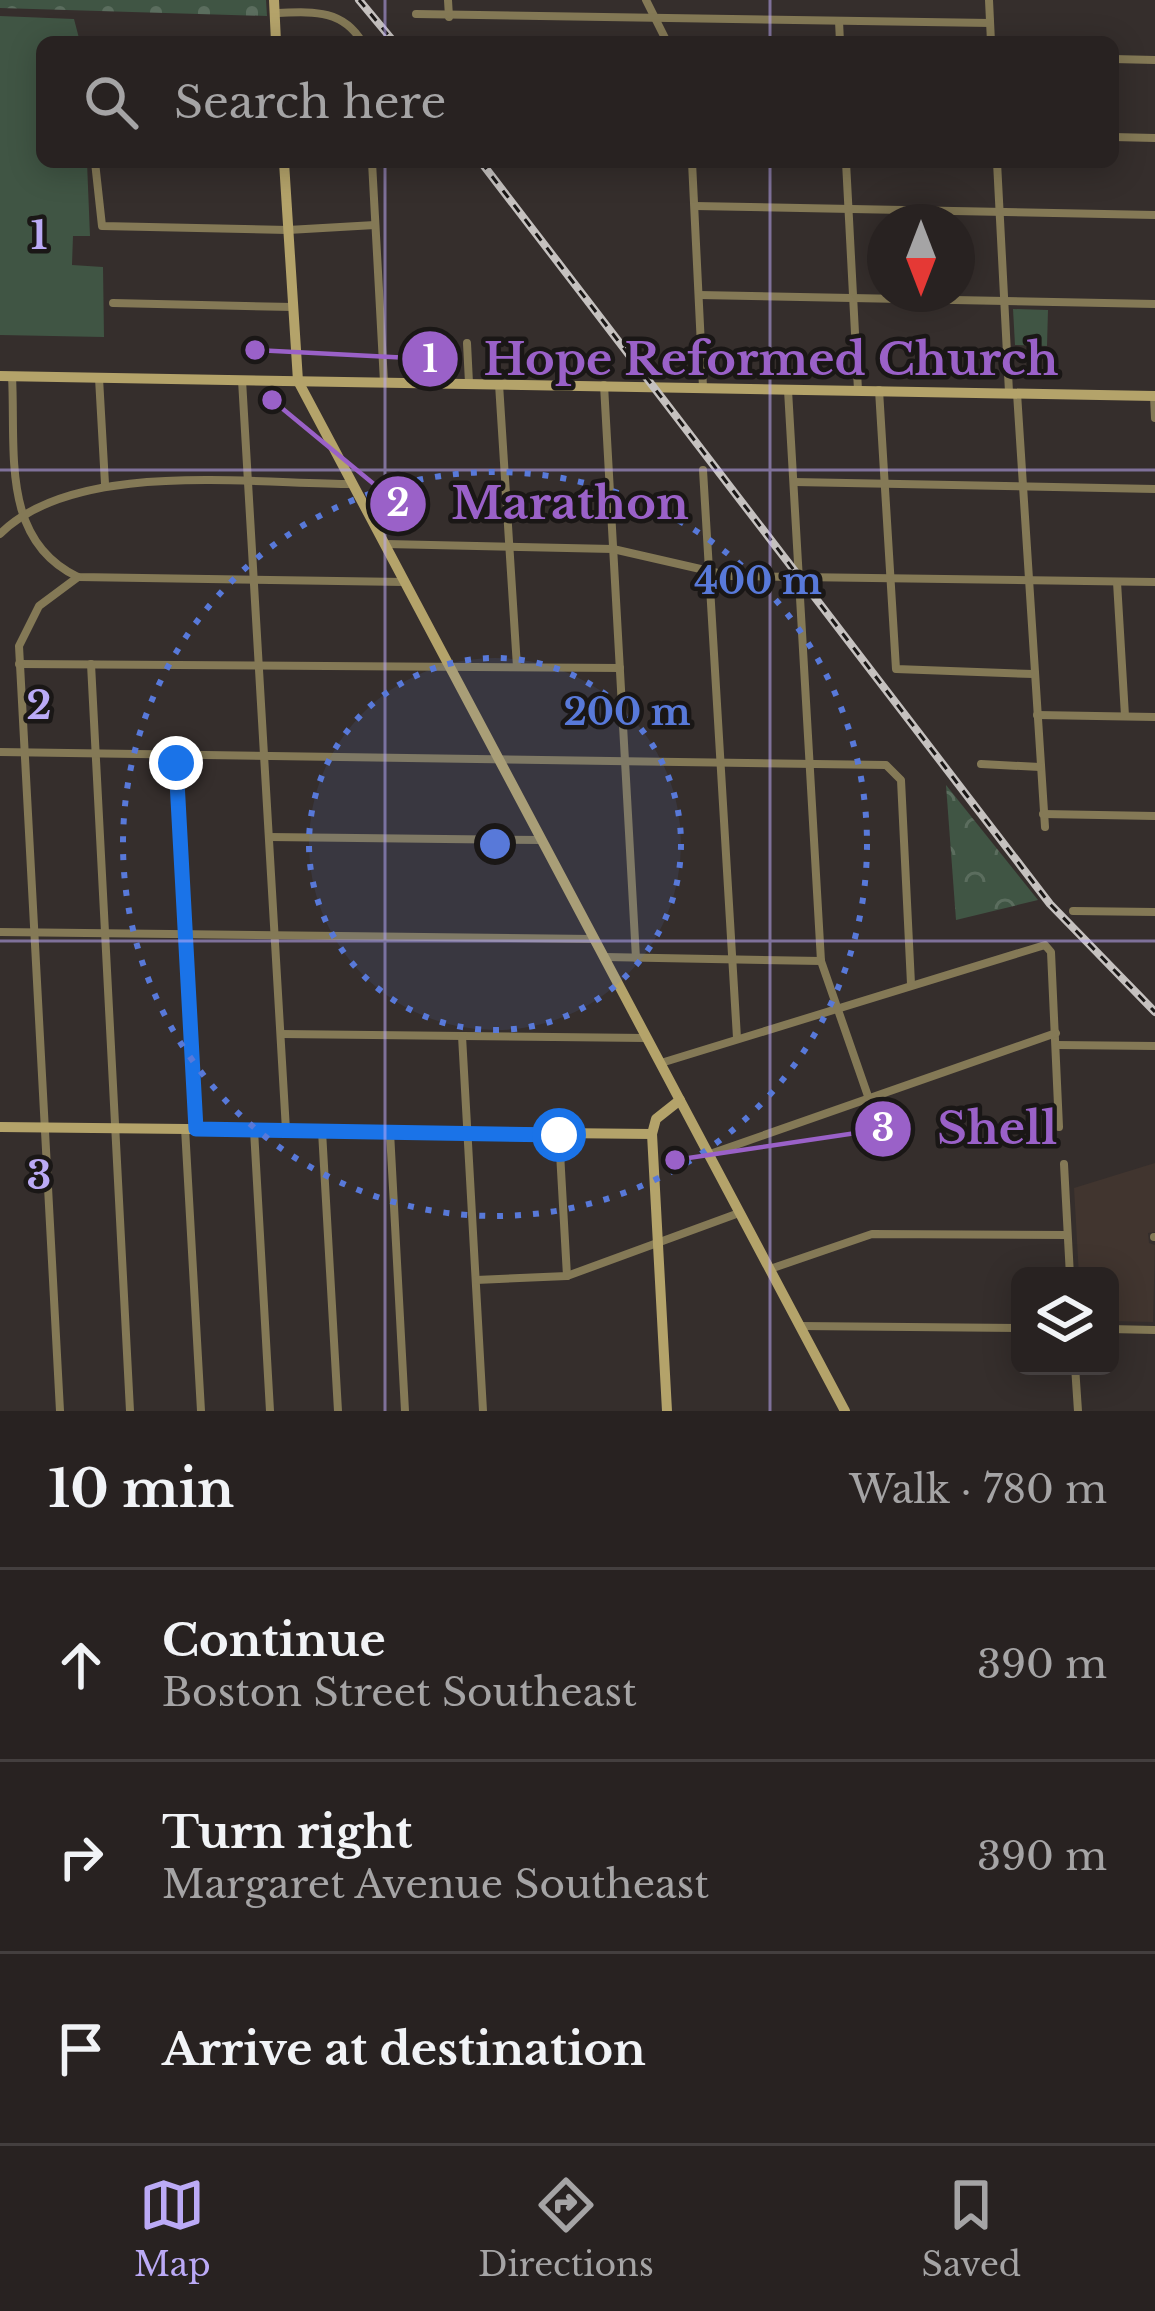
<!DOCTYPE html>
<meta charset="utf-8">
<style>
:root{--surface:#282221;--page:#342f2e;--text:#f1f3f6;--muted:#a5a4a5;--line:#443f3f;--accent:#bbaaf6}
body{margin:0;font-family:"Libre Baskerville",serif;background:var(--page);color:var(--text)}
.controls{position:absolute;right:36px;bottom:36px;display:grid;overflow:hidden;border-radius:18px;box-shadow:0 6px 30px #0003}
.controls button{width:108px;height:108px;display:grid;place-items:center;padding:0;border:0;border-bottom:3px solid var(--line);background:var(--surface);color:var(--text);font:60px sans-serif}
.compass{position:absolute;left:867px;top:204px;width:108px;height:108px;border-radius:50%;background:var(--surface);box-shadow:0 6px 30px #0003;rotate:180deg}
.stop{position:absolute;width:36px;height:36px;margin:-27px;border:9px solid #1a73e8;border-radius:50%;background:#fff}
.stop.end{background:#1a73e8;border-color:#fff;box-shadow:0 3px 12px #0008}
.list{margin:0;padding:0;list-style:none}
h2{display:flex;justify-content:space-between;align-items:center;height:156px;margin:0;padding:0 48px;font-size:51px}
h2 small{font-size:39px;font-weight:400;color:var(--muted)}
.list li{display:grid;grid-template-columns:78px 1fr auto;gap:36px;align-items:center;box-sizing:border-box;height:192px;padding:0 48px;border-top:3px solid var(--line)}
.list b{display:block;font-size:45px;white-space:nowrap}
.list p{margin:0;font-size:39px;white-space:nowrap;color:var(--muted)}
.list em{font-size:39px;font-style:normal;color:var(--muted)}
.icon{flex:none;width:66px;height:66px;fill:none;stroke:currentColor;stroke-width:2;stroke-linecap:round;stroke-linejoin:round}
.map{position:relative;flex:none;width:1155px;height:1411px;overflow:hidden}
.search{position:absolute;background:var(--surface);box-shadow:0 6px 30px #0003;left:36px;right:36px;top:36px;height:132px;display:flex;align-items:center;gap:30px;box-sizing:border-box;padding:0 42px;border-radius:18px;color:var(--muted);font-size:45px}
.sheet{height:732px;background:var(--surface)}
nav{display:flex;justify-content:space-around;align-items:center;box-sizing:border-box;height:168px;border-top:3px solid var(--line);background:var(--surface);font-size:33px;color:var(--muted)}
nav a{display:grid;justify-items:center;gap:6px}
nav .on{color:var(--accent)}
.map>svg:first-child{display:block}
.built{fill:#41352f}
.forest{fill:url(#forest-crowns)}
.cemetery{fill:url(#cemetery-stones)}
.park{fill:#405544}
.lines{fill:none;stroke-linecap:round;stroke-linejoin:round}
.street{stroke:#847956;stroke-width:8}
.secondary{stroke:#b4a36a;stroke-width:10}
.rail-casing{stroke:#c5c1bf;stroke-width:8}
.rail{stroke:#1a1716;stroke-width:3;stroke-dasharray:9;stroke-linecap:butt}
.route{stroke:#1a73e8;stroke-width:15}
.grid{fill:none;stroke:#bbaaf6;stroke-width:3;stroke-opacity:0.55}
.ring{fill:none;stroke:#5879d9;stroke-width:6;stroke-dasharray:6 12}
.grid-label{font-size:39px;text-anchor:middle;font-weight:bold;fill:#bbaaf6;stroke:#1a1716;stroke-width:9;stroke-linejoin:round;paint-order:stroke}
.centre{fill:#5879d9;stroke:#1a1716;stroke-width:6}
.ring-label{font-size:36px;text-anchor:middle;font-weight:bold;fill:#5879d9;stroke:#1a1716;stroke-width:9;stroke-linejoin:round;paint-order:stroke}
.leader{fill:none;stroke:#9a61c8;stroke-width:4.5}
.callout-dot{fill:#9a61c8;stroke:#1a1716;stroke-width:4.5}
.mark-label{font-size:36px;text-anchor:middle;font-weight:bold;fill:#fff}
.callout-label{font-size:45px;text-anchor:middle;font-weight:bold;fill:#9a61c8;stroke:#1a1716;stroke-width:9;stroke-linejoin:round;paint-order:stroke}
</style>
<div class="map">
<svg width="1155" height="1411" viewBox="0 0 1155 1411">
<defs>
<pattern id="forest-crowns" width="20" height="18" patternUnits="userSpaceOnUse" patternTransform="scale(3)"><rect width="20" height="18" fill="#405544"/><path d="M2 6a3 3 0 1 1 6 0M12 15a3 3 0 1 1 6 0" fill="none" stroke="#5b6d5e"/></pattern>
<pattern id="cemetery-stones" width="16" height="16" patternUnits="userSpaceOnUse" patternTransform="scale(3)"><rect width="16" height="16" fill="#405544"/><path d="M2 7V4a2 2 0 0 1 4 0v3zM10 15v-3a2 2 0 0 1 4 0v3z" fill="#5b6d5e"/></pattern>
</defs>
<rect width="100%" height="100%" fill="#352e2c"/>
<polygon class="built" points="1155,1163 1155,1232 1148,1233 1149,1243 1155,1245 1153,1322 1110,1321 1110,1276 1079,1276 1074,1188"/>
<polygon class="forest" points="946,785 1038,900 956,920"/>
<polygon class="cemetery" points="0,0 266,0 267,16 0,8"/>
<g class="park">
<polygon points="0,16 74,19 80,42 42,42 42,162 87,162 90,236 73,236 72,265 103,267 104,337 0,335"/>
<polygon points="1013,309 1048,310 1047,346 1015,345"/>
</g>
<g class="lines">
<g class="street">
<polyline points="448,0 449,17"/>
<polyline points="646,0 667,42"/>
<polyline points="989,0 991,42"/>
<path d="M275 13C310 12 342 8 362 42"/>
<polyline points="416,14 990,23"/>
<polyline points="839,21 840,42"/>
<polyline points="1113,59 1155,60"/>
<polyline points="1113,137 1155,138"/>
<polyline points="95,162 102,226 288,230 375,225"/>
<polyline points="372,162 384,382"/>
<polyline points="692,162 703,387"/>
<polyline points="846,162 858,390"/>
<polyline points="997,162 1009,392"/>
<polyline points="695,206 1155,215"/>
<polyline points="699,295 1155,304"/>
<polyline points="113,303 293,307"/>
<polyline points="467,343 469,383"/>
<path d="M12 376C16 451 0 540 78 577L404 582"/>
<polyline points="99,378 105,484"/>
<polyline points="242,380 286,1130"/>
<polyline points="499,384 517,667"/>
<polyline points="604,385 636,958"/>
<polyline points="788,390 821,961 869,1099"/>
<polyline points="879,390 896,669 1033,674"/>
<polyline points="1017,393 1045,827"/>
<polyline points="1154,396 1155,418"/>
<polyline points="703,470 737,1038"/>
<polyline points="794,482 1155,489"/>
<path d="M0 534C75 459 251 484 352 484"/>
<polyline points="386,544 613,549 731,576 1155,582"/>
<polyline points="1117,582 1125,716"/>
<polyline points="19,664 620,668"/>
<polyline points="91,664 130,1411"/>
<polyline points="1037,715 1155,717"/>
<polyline points="0,752 886,765 901,780 911,984"/>
<polyline points="175,753 196,1129"/>
<polyline points="981,764 1040,767"/>
<polyline points="1043,814 1155,816"/>
<polyline points="269,837 541,840"/>
<polyline points="1073,911 1155,912"/>
<polyline points="0,932 593,939"/>
<polyline points="605,957 821,961"/>
<polyline points="281,1034 645,1038"/>
<polyline points="462,1036 483,1411"/>
<polyline points="1057,1045 1155,1046"/>
<polyline points="661,1063 1045,945 1051,952 1059,1127"/>
<polyline points="876,1097 888,1137"/>
<polyline points="185,1128 201,1411"/>
<polyline points="254,1130 270,1411"/>
<polyline points="322,1131 338,1411"/>
<polyline points="390,1132 405,1411"/>
<polyline points="559,1135 567,1276"/>
<polyline points="710,1154 1056,1033"/>
<polyline points="1064,1164 1070,1276"/>
<polyline points="1154,1237 1155,1237"/>
<polyline points="770,1269 872,1234 1067,1235"/>
<polyline points="476,1280 567,1276 739,1213"/>
<polyline points="800,1326 1020,1328"/>
<polyline points="1110,1329 1155,1330"/>
<polyline points="1075,1366 1078,1411"/>
<polyline points="60,1411 19,646 39,606 78,577"/>
</g>
<g class="secondary">
<polyline points="274,0 276,42"/>
<polyline points="284,162 298,381 845,1411"/>
<polyline points="0,376 1155,396"/>
<polyline points="0,1127 652,1134"/>
<polyline points="667,1411 652,1134 656,1119 680,1100"/>
</g>
<defs>
<g id="rail">
<polyline points="359,0 394,42"/>
<polyline points="481,162 1050,904 1155,1012"/>
</g>
</defs>
<use href="#rail" class="rail-casing"/>
<use href="#rail" class="rail"/>
</g>
<g class="lines">
<polyline class="route" points="176,763 196,1129 559,1135"/>
</g>
<path class="grid" d="M385 0V42M770 0V42M385 162V1411M770 162V1411M0 470H1155M0 941H1155"/>
<circle cx="495" cy="844" r="186" fill="#5879d9" fill-opacity=".12"/>
<g class="ring">
<circle cx="495" cy="844" r="186"/>
<circle cx="495" cy="844" r="372"/>
</g>
<g class="grid-label">
<text x="39" y="249">1</text>
<text x="39" y="719">2</text>
<text x="39" y="1189">3</text>
</g>
<circle cx="495" cy="844" r="18" class="centre"/>
<g class="ring-label">
<text x="758" y="594">400 m</text>
<text x="627" y="725">200 m</text>
</g>
<path class="leader" d="M255 350L430 359M272 400L398 504M675 1160L883 1129"/>
<g class="callout-dot">
<circle cx="255" cy="350" r="12"/>
<circle cx="272" cy="400" r="12"/>
<circle cx="675" cy="1160" r="12"/>
<circle cx="430" cy="359" r="30"/>
<circle cx="398" cy="504" r="30"/>
<circle cx="883" cy="1129" r="30"/>
</g>
<g class="mark-label">
<text x="430" y="372">1</text>
<text x="398" y="516">2</text>
<text x="883" y="1141">3</text>
</g>
<g class="callout-label">
<text x="771" y="375">Hope Reformed Church</text>
<text x="570" y="519">Marathon</text>
<text x="997" y="1144">Shell</text>
</g>
</svg>
<div class="controls">
<button><svg class="icon" aria-label="layers" viewBox="0 0 24 24"><path d="M12 4l9 5-9 5-9-5zM3 14l9 5 9-5"/></svg></button>
</div>
<svg class="compass" viewBox="-18 -18 36 36"><path d="M0-13l5 13h-10z" fill="#e53935"/><path d="M0 13l5-13h-10z" fill="#a5a4a5"/></svg>
<div class="stop" style="left:559px;top:1135px"></div>
<div class="stop end" style="left:176px;top:763px"></div>
<div class="search"><svg class="icon" aria-label="search" viewBox="0 0 24 24"><circle cx="10" cy="10" r="6"/><path d="M15 15l6 6"/></svg>Search here</div>
</div>
<section class="sheet">
<h2>10 min<small>Walk · 780 m</small></h2>
<ul class="list">
<li><svg class="icon" aria-label="ahead" viewBox="0 0 24 24"><path d="M12 20V5M6 11l6-6 6 6"/></svg><div><b>Continue</b><p>Boston Street Southeast</p></div><em>390 m</em></li>
<li><svg class="icon" aria-label="right" viewBox="0 0 24 24"><path d="M7 20v-9h11M14 6l5 5-5 5"/></svg><div><b>Turn right</b><p>Margaret Avenue Southeast</p></div><em>390 m</em></li>
<li><svg class="icon" aria-label="arrive" viewBox="0 0 24 24"><path d="M6 21V4h12l-3 4 3 4H6"/></svg><div><b>Arrive at destination</b></div></li>
</ul>
</section>
<nav>
<a class="on"><svg class="icon" aria-label="map" viewBox="0 0 24 24"><path d="M3 6l6-2 6 2 6-2v14l-6 2-6-2-6 2zM9 4v14M15 6v14"/></svg>Map</a>
<a><svg class="icon" aria-label="directions" viewBox="0 0 24 24"><path d="M12 3l9 9-9 9-9-9zM9 14v-3h6M13 9l2 2-2 2"/></svg>Directions</a>
<a><svg class="icon" aria-label="saved" viewBox="0 0 24 24"><path d="M7 4h10v16l-5-4-5 4z"/></svg>Saved</a>
</nav>
